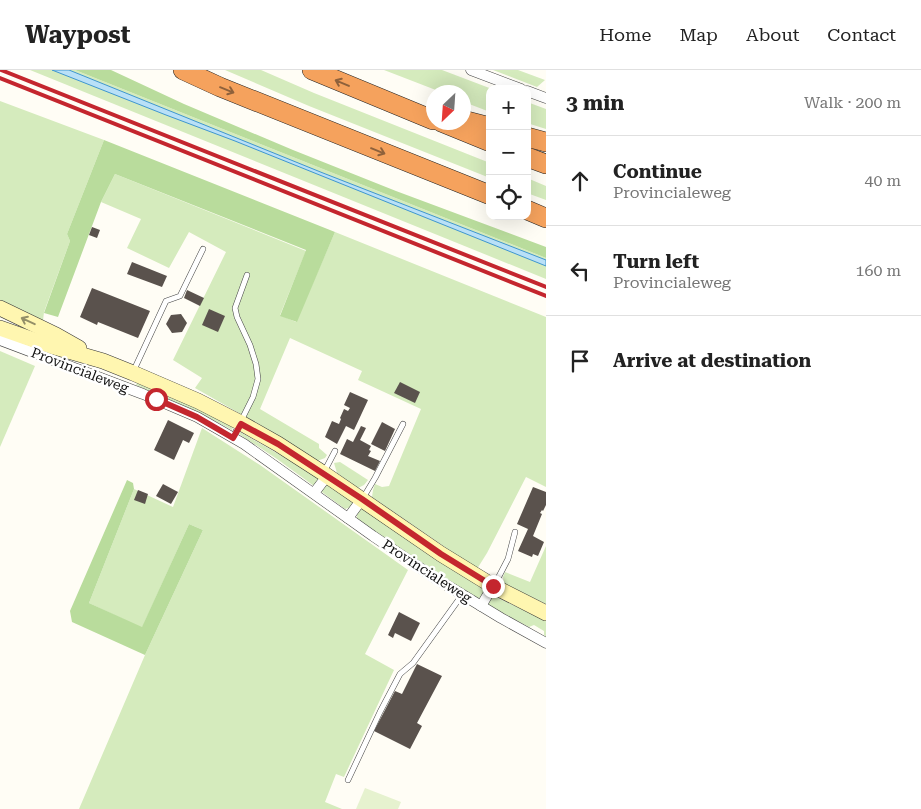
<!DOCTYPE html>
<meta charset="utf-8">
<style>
:root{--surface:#fff;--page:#f2f2f2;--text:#222;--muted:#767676;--line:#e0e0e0}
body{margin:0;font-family:"Roboto Serif",serif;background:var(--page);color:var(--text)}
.controls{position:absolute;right:15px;top:15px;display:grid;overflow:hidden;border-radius:10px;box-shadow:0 5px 20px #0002}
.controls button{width:45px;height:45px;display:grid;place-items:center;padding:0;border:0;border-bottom:1px solid var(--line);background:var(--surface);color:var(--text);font:25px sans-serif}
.compass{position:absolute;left:426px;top:15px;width:45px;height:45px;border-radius:50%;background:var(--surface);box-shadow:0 5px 20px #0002;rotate:205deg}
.stop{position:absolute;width:15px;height:15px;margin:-11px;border:4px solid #c4262e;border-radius:50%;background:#fff}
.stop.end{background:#c4262e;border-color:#fff;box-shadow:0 1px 5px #0008}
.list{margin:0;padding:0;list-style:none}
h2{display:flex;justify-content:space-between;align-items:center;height:65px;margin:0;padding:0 20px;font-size:21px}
h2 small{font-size:16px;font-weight:400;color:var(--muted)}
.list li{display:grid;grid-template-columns:32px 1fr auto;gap:15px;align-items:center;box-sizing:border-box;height:90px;padding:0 20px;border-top:1px solid var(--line)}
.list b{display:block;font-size:19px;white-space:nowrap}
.list p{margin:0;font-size:16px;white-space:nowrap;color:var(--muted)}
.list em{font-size:16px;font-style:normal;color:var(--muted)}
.icon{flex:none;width:28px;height:28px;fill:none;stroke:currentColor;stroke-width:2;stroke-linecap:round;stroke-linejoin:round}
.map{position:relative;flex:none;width:546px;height:739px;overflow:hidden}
header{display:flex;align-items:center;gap:30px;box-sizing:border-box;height:70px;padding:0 25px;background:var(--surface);border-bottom:1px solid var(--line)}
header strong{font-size:24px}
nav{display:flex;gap:28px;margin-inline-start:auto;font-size:18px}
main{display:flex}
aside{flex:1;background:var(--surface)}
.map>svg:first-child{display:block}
.green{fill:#d5ebbd}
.forest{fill:#b9dc9c}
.pitch{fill:#e6f2cf}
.water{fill:#b9e0f7;stroke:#3f96cf}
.building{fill:#5a524d}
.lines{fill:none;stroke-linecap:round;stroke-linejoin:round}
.lane-casing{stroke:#444;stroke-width:6}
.street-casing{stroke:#444;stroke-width:11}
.secondary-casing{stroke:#333;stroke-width:16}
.highway-casing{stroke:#222;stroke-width:20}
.lane{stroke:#fff;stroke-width:5}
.street{stroke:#fff;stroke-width:10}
.secondary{stroke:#fff6b0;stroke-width:15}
.highway{stroke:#f5a25d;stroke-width:19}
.rail{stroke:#c4262e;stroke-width:4}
.oneway{stroke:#8e613b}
.oneway2{stroke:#948f68}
.route{stroke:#c4262e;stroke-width:6}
.labels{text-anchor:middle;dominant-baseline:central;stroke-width:5;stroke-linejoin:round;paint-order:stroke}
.street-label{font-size:14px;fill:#111;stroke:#fff}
</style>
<header>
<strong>Waypost</strong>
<nav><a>Home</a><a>Map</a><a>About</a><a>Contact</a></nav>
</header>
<main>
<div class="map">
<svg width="546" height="739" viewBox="0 0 546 739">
<rect width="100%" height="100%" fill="#fffdf5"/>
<g class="green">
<polygon points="30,0 75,0 546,188 546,209"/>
<polygon points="225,0 261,0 314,23 490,93 490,108 309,36"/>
<polygon points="384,0 442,0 492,19 490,19 490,42 464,32 463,22 441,22"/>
<polygon points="493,0 518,0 545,10 537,17"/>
<polygon points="0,31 104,70 67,164 70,171 44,242 43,251 0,231"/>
<polygon points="527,32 546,39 546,59 527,53"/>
<polygon points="115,104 306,181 280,245 296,252 335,162 546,247 546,417 526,407 487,483 477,499 372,427 373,420 375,414 382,417 389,416 421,339 358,310 362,301 290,268 260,339 319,374 319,378 327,385 325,388 317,391 272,362 195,318 202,308 173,290 226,182 189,162 169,198 127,178 141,149 101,132"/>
<polygon points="527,108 546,116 546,130 527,123"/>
<polygon points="0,281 35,296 0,377"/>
<path d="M137 313 191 336 233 357 232 360C201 343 169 329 136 315Z"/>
<polygon points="202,358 260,395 408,500 365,584 394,600 344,707 336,704 325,732 342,739 79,739 145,585 203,460 189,454 142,558 89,533 134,419 173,437"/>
<polygon points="240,362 303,398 320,410 314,416 277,389 239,364"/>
<polygon points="340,392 368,410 364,415 358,418 337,403 334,393"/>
<polygon points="325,413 354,433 351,437 345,439 322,422 322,417"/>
<polygon points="360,437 426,483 486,521 484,525 477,529 442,507 357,449 357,441"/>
<polygon points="546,476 546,534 504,514 503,507 505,502 530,512"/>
<polygon points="492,525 546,551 546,567 544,565 544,561 534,555 529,557 489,536 489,529"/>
</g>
<g class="forest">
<polygon points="75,0 111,0 184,34 293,80 396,121 546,177 546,188"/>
<polygon points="104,70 335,162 297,252 280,246 306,180 115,104 101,132 58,247 44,243 70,171 67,164"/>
<polygon points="127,410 133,413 134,419 89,533 142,557 189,454 203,460 145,585 72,552 70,541"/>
</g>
<polygon class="pitch" points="365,718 401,732 398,739 356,739"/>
<polygon class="water" points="52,0 69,0 323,103 546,190 546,196 235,71 166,45"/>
<g class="building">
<polygon points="92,157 100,160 97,168 89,165"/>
<polygon points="132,192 167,206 162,217 127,204"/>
<polygon points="92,218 150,241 138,268 98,252 97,255 80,247"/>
<polygon points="187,220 204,228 200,236 184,228"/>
<polygon points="209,239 225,246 218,262 202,255"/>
<polygon points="181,244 187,253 182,262 172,263 166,254 171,245"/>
<polygon points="400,312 420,322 415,333 394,323"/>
<polygon points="350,322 368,330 354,360 346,356 337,374 325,367 332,351 339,354 341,349 340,348 344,339 348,341 350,338 344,335"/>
<polygon points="168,350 194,363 189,373 183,370 174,390 154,380"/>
<polygon points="382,352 395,359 385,381 371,374"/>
<polygon points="361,356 366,358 360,370 371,376 369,380 371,381 368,386 380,391 375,401 340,384 347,369 353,372"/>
<polygon points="163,414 178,422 171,434 156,426"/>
<polygon points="533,417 546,422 546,435 543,441 542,440 540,443 542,444 533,466 544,472 538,486 533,484 532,487 518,481 528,459 517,454"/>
<polygon points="138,420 148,424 145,434 134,430"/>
<polygon points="399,542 420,553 411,571 395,563 393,568 388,565"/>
<polygon points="417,594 442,606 417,653 422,656 410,679 374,661 395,621 402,624"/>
</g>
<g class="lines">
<defs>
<g id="lane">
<polyline points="133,302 166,231 180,226 203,179"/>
<polyline points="233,367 253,327 258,309 256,294 250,275 237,247 235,238 247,205"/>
<polyline points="324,402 335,381"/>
<polyline points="363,428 375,408 403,354"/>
<polyline points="495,514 508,489 515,462"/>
<polyline points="348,710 380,642 400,604 413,593 462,525"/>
</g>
<g id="street">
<polyline points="471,0 521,19"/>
<polyline points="527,21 546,28"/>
<polyline points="0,270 143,324 197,347 244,374 373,466 435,508 501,548 546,573"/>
<polyline points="314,423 327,406"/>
<polyline points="348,448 362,429"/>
<polyline points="481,536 493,516"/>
</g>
<g id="secondary">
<polyline points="0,238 56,265 79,278"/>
<polyline points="0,258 51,276 103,291 133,303 198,331 241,353 278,374 323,403 441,484 493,516 546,543"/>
</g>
<g id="highway">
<polyline points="183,0 220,17 490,125"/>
<polyline points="312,0 433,50"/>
<polyline points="463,50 490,57"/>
<polyline points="441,52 490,72"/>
<polyline points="527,67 546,72"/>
<polyline points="527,87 546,94"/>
<polyline points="527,140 546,148"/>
</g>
</defs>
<use href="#lane" class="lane-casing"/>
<use href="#street" class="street-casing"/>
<use href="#secondary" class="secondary-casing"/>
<use href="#highway" class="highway-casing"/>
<use href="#lane" class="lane"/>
<use href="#street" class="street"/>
<use href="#secondary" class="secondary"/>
<use href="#highway" class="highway"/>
<g class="rail">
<polyline points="1,0 546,217"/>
<polyline points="0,8 546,226"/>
</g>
</g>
<defs><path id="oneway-shaft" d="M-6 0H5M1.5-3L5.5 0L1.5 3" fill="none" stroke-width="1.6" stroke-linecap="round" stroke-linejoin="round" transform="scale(1.25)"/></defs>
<g class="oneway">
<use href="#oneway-shaft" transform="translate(342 13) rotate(-157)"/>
<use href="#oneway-shaft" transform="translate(227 20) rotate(22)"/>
<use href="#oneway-shaft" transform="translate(378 81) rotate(22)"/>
</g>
<use class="oneway2" href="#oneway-shaft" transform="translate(28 251) rotate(-155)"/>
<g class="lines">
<polyline class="route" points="156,329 197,347 233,368 241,354 278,374 362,429 441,484 493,516"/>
</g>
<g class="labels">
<g class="street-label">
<text transform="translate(80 300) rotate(21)">Provincialeweg</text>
<text transform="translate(427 501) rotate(33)">Provincialeweg</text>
</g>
</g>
</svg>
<div class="controls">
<button>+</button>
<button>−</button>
<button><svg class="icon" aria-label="locate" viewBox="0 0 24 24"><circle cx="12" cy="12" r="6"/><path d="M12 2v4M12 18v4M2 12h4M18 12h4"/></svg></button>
</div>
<svg class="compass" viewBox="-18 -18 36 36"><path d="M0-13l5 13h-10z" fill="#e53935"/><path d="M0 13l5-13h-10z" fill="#767676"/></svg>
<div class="stop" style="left:156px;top:329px"></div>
<div class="stop end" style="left:493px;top:516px"></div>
</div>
<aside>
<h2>3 min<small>Walk · 200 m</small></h2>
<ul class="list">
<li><svg class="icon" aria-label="ahead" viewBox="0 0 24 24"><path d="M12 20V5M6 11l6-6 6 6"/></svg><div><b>Continue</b><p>Provincialeweg</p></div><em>40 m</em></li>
<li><svg class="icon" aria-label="left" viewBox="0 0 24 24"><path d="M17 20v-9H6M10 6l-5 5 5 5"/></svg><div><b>Turn left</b><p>Provincialeweg</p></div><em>160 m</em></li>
<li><svg class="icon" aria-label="arrive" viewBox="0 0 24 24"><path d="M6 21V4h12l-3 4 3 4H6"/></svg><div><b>Arrive at destination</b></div></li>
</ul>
</aside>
</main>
